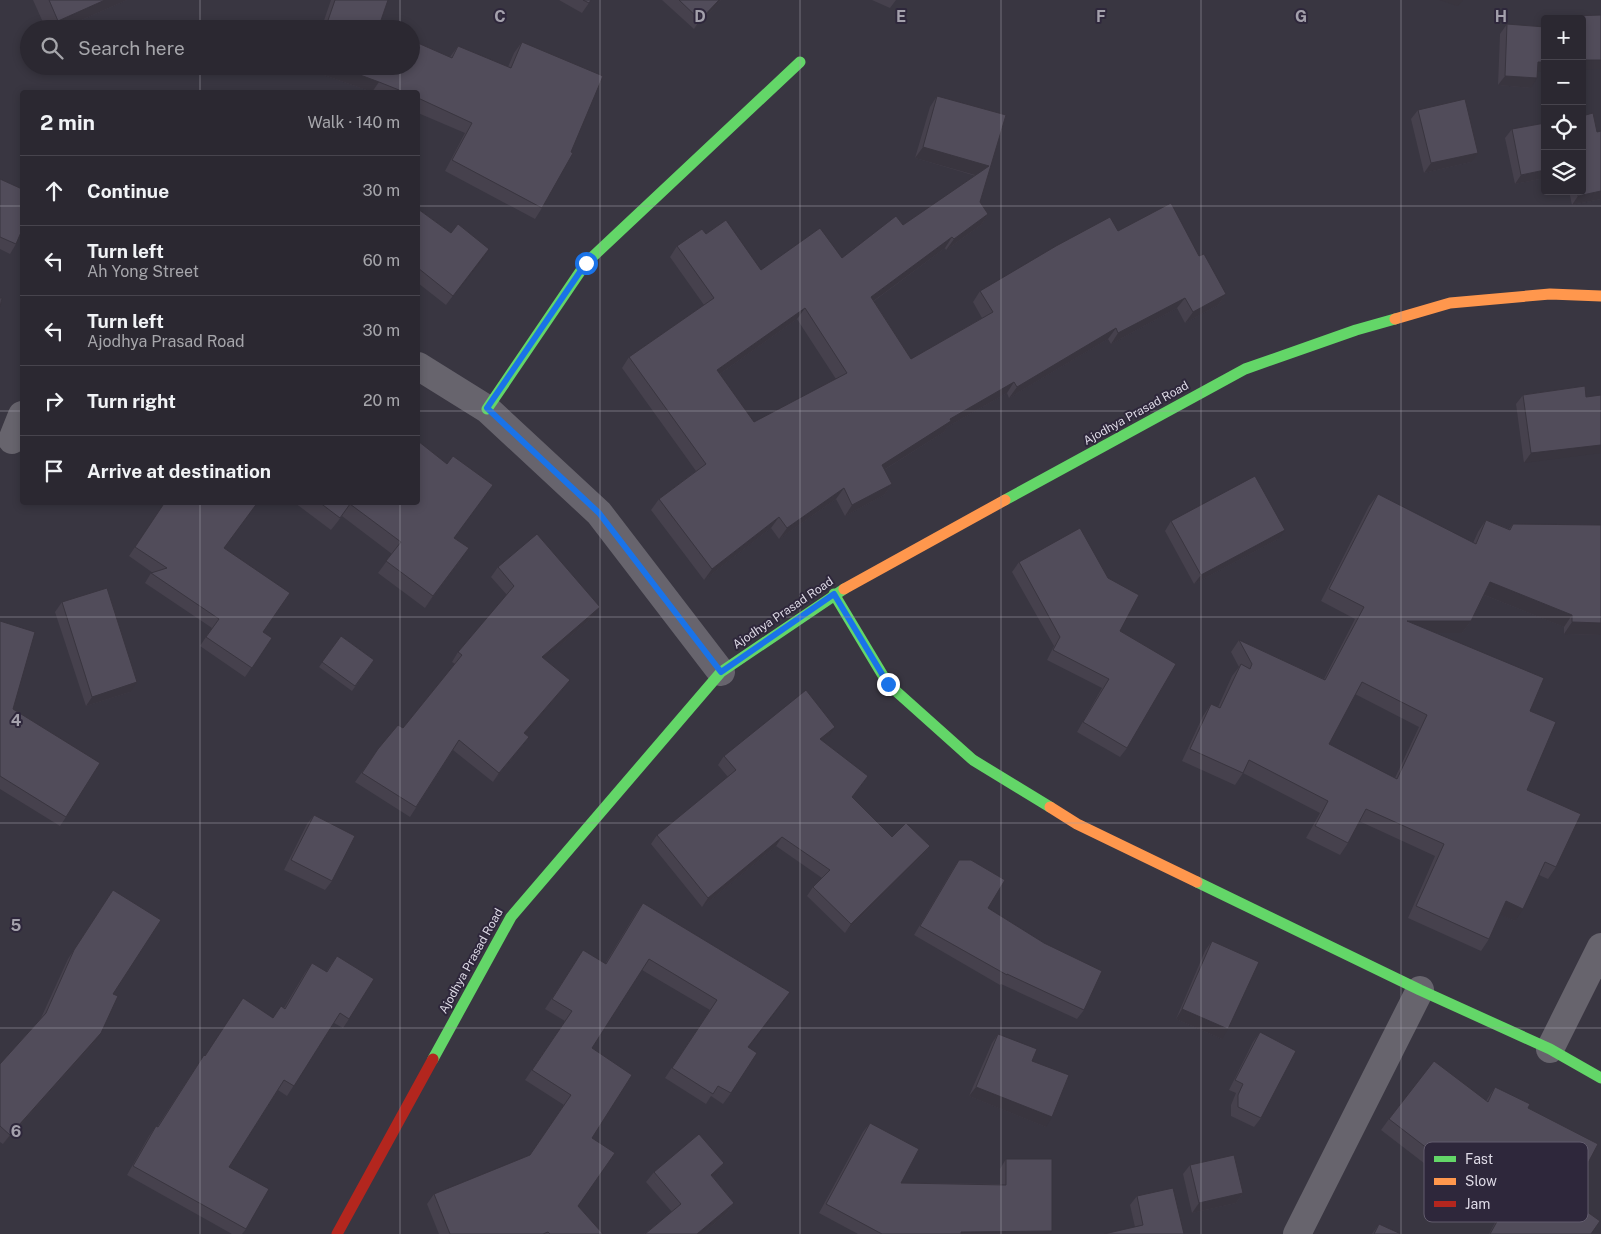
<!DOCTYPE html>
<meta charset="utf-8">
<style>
:root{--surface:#2b2831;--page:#333039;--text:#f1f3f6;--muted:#a6a6ab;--line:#47444d}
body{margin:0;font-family:"Public Sans",sans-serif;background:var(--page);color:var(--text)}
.controls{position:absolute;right:15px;top:15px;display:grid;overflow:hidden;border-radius:5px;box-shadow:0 2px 8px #0003}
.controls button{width:45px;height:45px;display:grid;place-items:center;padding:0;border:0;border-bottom:1px solid var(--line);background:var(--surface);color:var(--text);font:25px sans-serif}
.stop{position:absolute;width:15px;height:15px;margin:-11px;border:4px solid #1a73e8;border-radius:50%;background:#fff}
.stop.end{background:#1a73e8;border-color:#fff;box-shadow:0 1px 5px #0008}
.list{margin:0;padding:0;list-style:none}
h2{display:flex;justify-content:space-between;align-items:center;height:65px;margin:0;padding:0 20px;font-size:21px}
h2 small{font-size:16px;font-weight:400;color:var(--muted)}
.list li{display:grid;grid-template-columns:32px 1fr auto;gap:15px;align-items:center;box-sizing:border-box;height:70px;padding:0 20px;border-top:1px solid var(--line)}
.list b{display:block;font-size:19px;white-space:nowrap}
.list p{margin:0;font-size:16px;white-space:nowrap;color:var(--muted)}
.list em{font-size:16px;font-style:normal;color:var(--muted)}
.icon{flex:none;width:28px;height:28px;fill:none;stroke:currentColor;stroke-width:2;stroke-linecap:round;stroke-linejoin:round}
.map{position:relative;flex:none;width:1601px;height:1234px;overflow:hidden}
.search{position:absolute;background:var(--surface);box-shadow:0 2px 8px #0003;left:20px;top:20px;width:400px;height:55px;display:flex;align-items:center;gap:12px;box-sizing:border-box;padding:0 18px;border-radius:28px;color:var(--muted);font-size:19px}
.panel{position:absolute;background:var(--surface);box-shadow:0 2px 8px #0003;left:20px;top:90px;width:400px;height:415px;border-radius:5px}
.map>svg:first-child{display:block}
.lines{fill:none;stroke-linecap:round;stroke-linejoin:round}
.street{stroke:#67646d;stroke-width:28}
.fast{stroke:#63d668;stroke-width:11}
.slow{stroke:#ff974d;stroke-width:11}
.jam{stroke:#b3261e;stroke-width:11}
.wall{fill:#46414d;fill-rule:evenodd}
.shaded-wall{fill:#39353f}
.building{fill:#514c5a;stroke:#39353f;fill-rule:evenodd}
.route{stroke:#1a73e8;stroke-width:6}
.grid{fill:none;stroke:#a4a1ac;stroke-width:1;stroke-opacity:0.55}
.labels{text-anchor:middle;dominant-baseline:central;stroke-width:4;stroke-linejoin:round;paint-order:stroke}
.street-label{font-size:12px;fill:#dedae6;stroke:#2e273b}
.key{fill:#2e273b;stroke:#635d6e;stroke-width:1}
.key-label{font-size:14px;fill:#dedae6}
.grid-label{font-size:16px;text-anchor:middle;font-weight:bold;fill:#a4a1ac;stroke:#2e273b;stroke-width:4;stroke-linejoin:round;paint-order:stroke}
</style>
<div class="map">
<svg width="1601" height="1234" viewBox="0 0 1601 1234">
<rect width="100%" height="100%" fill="#393641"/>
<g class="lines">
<g class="street">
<polyline points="418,366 487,409 599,513 721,672"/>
<polyline points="12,440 22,415"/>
<polyline points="1550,1049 1601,947"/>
<polyline points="1297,1234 1420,990"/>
</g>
<g class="fast">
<polyline points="487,409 586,263 800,62"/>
<polyline points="1005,500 1245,369 1356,330 1395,319"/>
<polyline points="834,594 888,684 973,760 1050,807"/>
<polyline points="1197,882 1420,990 1550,1049 1601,1078"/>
<polyline points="433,1059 511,917 721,672 844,589"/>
</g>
<g class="slow">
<polyline points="1395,319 1450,303 1550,294 1601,296"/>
<polyline points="844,589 1005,500"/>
<polyline points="1050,807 1077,824 1197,882"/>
</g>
<polyline class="jam" points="337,1234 433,1059"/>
</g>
<g class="wall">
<polygon points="33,0 127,0 61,29 46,29"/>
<polygon points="331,0 388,0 379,26 384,29 321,29"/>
<polygon points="559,0 591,0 582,13"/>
<polygon points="662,0 721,0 694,29"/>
<polygon points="872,0 896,0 890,8"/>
<polygon points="1507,24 1538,71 1531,88 1498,85 1500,34"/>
<polygon points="522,42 542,208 535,219 445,171 465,133 418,113 418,92 372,92 307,69 308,66 411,66 450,57 458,46 508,67 514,53"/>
<path d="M937 96 1006 115 980 202 988 214 981 225 946 250 945 248 874 301 911 359 982 318 973 302 980 291 1118 231 1199 256 1226 294 1218 305 1185 323 1177 308 1111 344 1108 339 1009 398 1007 393 947 427 944 432 884 470 892 484 884 495 845 516 836 499 779 539 771 528 704 580 651 510 659 499 696 471 622 368 629 357 704 305 670 257 677 246 706 234 761 270 842 258 903 225 976 176 915 158 930 107ZM797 319 836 379 754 422 720 374Z"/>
<polygon points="1418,110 1471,162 1424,173 1411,119"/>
<polygon points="1512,129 1545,178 1515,184 1505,138"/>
<polygon points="1597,132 1601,199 1572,205 1569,191 1582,191"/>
<polygon points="0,179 16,244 10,254 0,249"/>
<polygon points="418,209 451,233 489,249 446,305 418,283"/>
<polygon points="1585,386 1524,463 1516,404 1523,395"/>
<polygon points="447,464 493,485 454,538 461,560 425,608 378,573 392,554 342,516 331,530 295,503 418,502"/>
<path d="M1378 494 1473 543 1478 532 1486 520 1509 529 1513 524 1601 525V635L1564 634V627L1484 595 1471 621 1462 633H1437L1530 711 1527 790 1556 867 1548 879 1539 875 1515 921 1500 914 1489 939 1481 951 1408 918 1435 856 1359 821 1348 843 1340 855 1306 838 1320 813 1243 773 1235 785 1182 761 1203 716 1211 704 1218 707 1232 676 1239 667 1231 652 1239 640 1324 679 1355 619 1321 601 1369 506ZM1355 694 1419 727 1395 778 1329 744Z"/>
<polygon points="165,502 224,548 263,632 272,638 245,677 200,646 212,628 145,583 151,573 153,573 129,556"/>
<polygon points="1171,521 1278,539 1194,584 1165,531"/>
<polygon points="1019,562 1120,631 1127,748 1120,757 1077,732 1102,688 1047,660 1054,646 1012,572"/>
<polygon points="498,567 594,616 544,659 563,689 525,734 529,737 522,746 493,782 453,750 410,817 355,782 378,749 403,728 455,664 452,662 458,652 507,595 491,577"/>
<polygon points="62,602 130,692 86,706 55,612"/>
<polygon points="0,621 13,709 66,817 60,826 0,789"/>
<polygon points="341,636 374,660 352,691 319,667"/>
<polygon points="829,736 822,741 868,776 852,797 892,837 930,846 923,855 845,933 807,896 813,887 822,878 776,846 702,907 651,844 657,835 728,777 718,765 724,756"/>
<polygon points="314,815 332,881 325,890 284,870 307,824"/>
<polygon points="959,860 988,908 1044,943 1084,1010 1077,1019 1001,984 1000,985 914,935 953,869"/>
<polygon points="113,890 113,994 94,1043 3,1144 0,1142 0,1064 41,1018 68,959"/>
<polygon points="643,903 790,992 748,1047 731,1093 723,1104 711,1096 706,1104 665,1078 710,1010 642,970 592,1048 592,1138 578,1206 603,1234 439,1234 427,1204 434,1194 530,1155 564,1105 525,1080 565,1021 545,1009 583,950 605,964 636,913"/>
<polygon points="1212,941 1222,1039 1176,1019 1205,951"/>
<polygon points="337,956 349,1019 343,1028 334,1023 287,1096 278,1090 229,1167 246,1229 242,1234 232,1234 127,1175 149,1136 156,1126 157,1127 204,1055 205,1055 273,1018 284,1008 305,973 312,963 326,972"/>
<polygon points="1260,1032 1261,1118 1254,1127 1231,1116 1231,1105 1236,1093 1229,1090 1253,1042"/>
<polygon points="998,1034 1032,1061 1046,1127 969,1096 992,1043"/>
<polygon points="1495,1087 1528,1108 1569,1199 1591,1234 1489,1234 1501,1211 1445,1183 1446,1180 1381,1130 1389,1119 1486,1101"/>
<polygon points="870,1123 901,1183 1000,1184 1000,1169 1006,1159 1050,1234 858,1234 819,1213 863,1132"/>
<polygon points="724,1163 717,1174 713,1177 734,1203 727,1213 702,1234 644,1234 672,1212 646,1182 654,1172"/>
<polygon points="1190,1165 1243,1193 1236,1203 1192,1213 1183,1174"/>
<polygon points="1137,1196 1184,1234 1135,1227 1130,1205"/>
<polygon points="1379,1224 1401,1234 1372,1234"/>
</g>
<g class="shaded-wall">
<polygon points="105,0 127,0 61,29 52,29 58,21"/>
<polygon points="719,0 721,0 694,29 700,20"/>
<polygon points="1439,0 1463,0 1458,6"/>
<polygon points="1582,60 1601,60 1601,69 1582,70"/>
<polygon points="1538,62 1545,62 1545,71 1532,72"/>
<polygon points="309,66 336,66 379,82 372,92 307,69"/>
<polygon points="1505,76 1537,78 1531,88 1498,85"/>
<polygon points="923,147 989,166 982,177 915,158"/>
<polygon points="1478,153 1471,162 1424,173 1431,163"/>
<polygon points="1545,170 1545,178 1515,184 1521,175"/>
<polygon points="1601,191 1601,199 1572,205 1578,196"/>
<polygon points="988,214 981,225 946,250 954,239"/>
<polygon points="952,237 945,248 864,308 871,297"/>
<polygon points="489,249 483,259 446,305 453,296"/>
<polygon points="1226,294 1218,305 1185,323 1193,312"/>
<polygon points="1185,298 1177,308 1111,344 1118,333"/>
<polygon points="805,308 797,319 710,381 717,370"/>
<polygon points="1116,328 1108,339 1009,398 1017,387"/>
<polygon points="1014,382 1007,393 947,427 944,432 874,476 882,465 950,419"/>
<polygon points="1601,445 1601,453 1524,463 1531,453"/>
<polygon points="892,484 884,495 845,516 852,505"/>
<polygon points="844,488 836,499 779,539 787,528"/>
<polygon points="779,517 771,528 704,580 712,569"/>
<polygon points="1285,530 1278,539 1194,584 1201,575"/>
<polygon points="469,548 461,560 425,608 433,596"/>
<polygon points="1490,582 1572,615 1564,627 1482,594"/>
<polygon points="600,607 594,616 536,666 542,657"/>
<polygon points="1407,621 1471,621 1462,633 1399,633"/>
<polygon points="1572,622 1601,623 1601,635 1564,634"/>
<polygon points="570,680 563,689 518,743 524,733"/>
<polygon points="137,682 130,692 86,706 92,697"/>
<polygon points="835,727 829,736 813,748 820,739"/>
<polygon points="529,737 522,746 493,782 499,773"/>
<polygon points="782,837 776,846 702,907 708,898"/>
<polygon points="930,846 923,855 845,933 851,924"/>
<polygon points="1506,901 1523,909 1515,921 1497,913"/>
<polygon points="790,992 783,1002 741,1057 748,1047"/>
<polygon points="1182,1009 1228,1029 1222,1039 1176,1019"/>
<polygon points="101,1033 94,1043 3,1144 10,1135"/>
<polygon points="976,1087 1052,1117 1046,1127 969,1096"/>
<polygon points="724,1163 717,1174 703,1185 711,1175"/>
<polygon points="1243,1193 1236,1203 1192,1213 1199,1203"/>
<polygon points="734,1203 727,1213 702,1234 697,1234"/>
<polygon points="1052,1231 1050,1234 960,1234 961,1232"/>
</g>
<g class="building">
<polygon points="49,0 105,0 58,21"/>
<polygon points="335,0 388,0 379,26 384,29 325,29"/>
<polygon points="583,0 591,0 589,3"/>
<polygon points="679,0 719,0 700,20"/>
<polygon points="1601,15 1601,60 1582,60 1582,19 1572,19 1572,16"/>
<polygon points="1507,24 1545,27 1545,62 1538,62 1537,78 1505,76"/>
<polygon points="411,40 452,58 458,46 511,68 522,42 603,76 571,152 573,153 542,208 452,160 472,123 418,98 418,92 404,92 379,82 336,66 411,66"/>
<path d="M937 96 1006 115 980 202 988 214 954 239 952 237 871 297 911 359 993 312 980 291 1056 246 1110 217 1118 231 1171 203 1199 256 1204 254 1226 294 1193 312 1185 298 1118 333 1116 328 1017 387 1014 382 950 419 951 421 882 465 892 484 852 505 844 488 787 528 779 517 712 569 659 499 706 464 629 357 714 298 677 246 702 229 706 234 726 220 761 270 820 228 842 258 896 216 903 225 989 166 923 147ZM805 308 847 373 754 422 717 370Z"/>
<polygon points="1465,99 1478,153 1431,163 1418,110"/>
<polygon points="1593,113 1597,132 1601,131 1601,191 1578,196 1577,191 1582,191 1582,116"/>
<polygon points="1545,123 1545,170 1521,175 1512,129"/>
<polygon points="0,179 22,189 22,230 16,244 0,237"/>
<polygon points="418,209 451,233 458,224 489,249 453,296 418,268"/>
<polygon points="0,298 2,298 0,307"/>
<polygon points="1585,386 1586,397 1601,395 1601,445 1531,453 1523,395"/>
<polygon points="418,441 447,464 453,456 493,485 454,538 469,548 433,596 386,561 401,542 350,504 340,518 319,502 418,502"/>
<polygon points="1255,476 1285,530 1201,575 1171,521"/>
<path d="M1378 494 1476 544 1486 520 1510 530 1513 524 1601 525V623L1572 622V615L1490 582 1471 621H1407L1544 678 1530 711 1556 722 1527 790 1581 814 1556 867 1545 862 1523 909 1506 901 1489 939 1416 906 1444 844 1366 809 1348 843 1315 826 1328 801 1249 760 1243 773 1190 749 1211 704 1220 708 1241 664 1250 669 1252 664 1239 640 1325 680 1364 607 1329 589ZM1362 682 1427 715 1397 779 1329 744Z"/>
<polygon points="165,502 258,502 224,548 290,593 263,632 272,638 252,668 206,637 219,619 151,573 167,568 135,547"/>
<polygon points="1080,528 1108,578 1139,595 1120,631 1176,664 1127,748 1083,722 1109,679 1053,650 1060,637 1019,562"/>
<polygon points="537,534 600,607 542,657 570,680 524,733 529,737 499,773 459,740 416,807 362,773 378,749 398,725 403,728 462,655 458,652 514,586 498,567"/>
<polygon points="107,588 137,682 92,697 62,602"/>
<polygon points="0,621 35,632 13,709 100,763 66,817 0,776"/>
<polygon points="341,636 374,660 355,686 322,662"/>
<polygon points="806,690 835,727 820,739 868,776 852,797 892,837 906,823 930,846 851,924 813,887 830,870 782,837 708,898 657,835 736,770 724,756"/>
<polygon points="314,815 355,836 332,881 291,860"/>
<polygon points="959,860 971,860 1005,880 988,908 1044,943 1102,971 1084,1010 1007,974 1007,975 920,926"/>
<polygon points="113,890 161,920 113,994 118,996 101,1033 10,1135 0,1126 0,1064 46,1013 74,950"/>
<polygon points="643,903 790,992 748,1047 757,1053 731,1093 718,1086 713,1094 672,1068 717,1000 649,959 592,1048 632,1075 592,1138 615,1153 578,1206 603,1234 550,1234 548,1232 543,1234 450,1234 434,1194 530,1155 571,1095 532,1070 572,1011 552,999 583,950 606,964"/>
<polygon points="1212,941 1259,962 1228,1029 1182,1009"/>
<polygon points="337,956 374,979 349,1019 340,1013 294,1086 284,1080 229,1167 269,1189 246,1229 133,1166 156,1126 158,1127 204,1055 205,1056 243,998 273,1018 281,1006 285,1009 312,963 327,972"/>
<polygon points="1260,1032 1296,1051 1261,1118 1238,1107 1238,1095 1243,1084 1235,1080"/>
<polygon points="998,1034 1037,1049 1032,1061 1069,1075 1052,1117 976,1087"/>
<polygon points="1434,1061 1488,1102 1495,1087 1530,1104 1528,1108 1598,1144 1569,1199 1600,1221 1591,1234 1490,1234 1509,1200 1453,1172 1454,1169 1389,1119"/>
<polygon points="870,1123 919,1149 901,1183 1006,1185 1006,1159 1052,1159 1052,1231 961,1232 961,1234 882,1234 826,1204"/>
<polygon points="699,1134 724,1163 711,1175 734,1203 697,1234 645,1234 681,1204 654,1172"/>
<polygon points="1234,1155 1243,1193 1199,1203 1190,1165"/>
<polygon points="1173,1188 1184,1234 1104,1234 1143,1225 1137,1196"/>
<polygon points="1379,1224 1401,1234 1374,1234"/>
</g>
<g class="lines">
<polyline class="route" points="586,263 487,408 599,513 721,672 834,594 888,684"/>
</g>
<path class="grid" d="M200 0V29M400 0V29M600 0V1234M800 0V1234M1001 0V1234M1201 0V1234M1401 0V1234M200 66V92M400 66V92M0 206H22M418 206H1601M0 411H22M418 411H1601M200 502V1234M400 502V1234M0 617H1601M0 823H1601M0 1028H1601"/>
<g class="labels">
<g class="street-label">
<text transform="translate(1136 413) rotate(-29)">Ajodhya Prasad Road</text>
<text transform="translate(783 613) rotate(-34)">Ajodhya Prasad Road</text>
<text transform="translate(471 961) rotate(-61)">Ajodhya Prasad Road</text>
</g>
</g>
<rect x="1424" y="1142" width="164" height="80" rx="8" class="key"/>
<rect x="1434" y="1156" width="22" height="6" fill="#63d668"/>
<rect x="1434" y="1178" width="22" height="7" fill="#ff974d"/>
<rect x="1434" y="1201" width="22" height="6" fill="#b3261e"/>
<g class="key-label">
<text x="1465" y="1164">Fast</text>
<text x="1465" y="1186">Slow</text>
<text x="1465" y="1209">Jam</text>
</g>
<g class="grid-label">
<text x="500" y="22">C</text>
<text x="700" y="22">D</text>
<text x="901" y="22">E</text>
<text x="1101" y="22">F</text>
<text x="1301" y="22">G</text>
<text x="1501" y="22">H</text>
<text x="16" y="726">4</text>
<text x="16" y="931">5</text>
<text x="16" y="1137">6</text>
</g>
</svg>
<div class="controls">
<button>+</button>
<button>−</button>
<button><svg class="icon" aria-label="locate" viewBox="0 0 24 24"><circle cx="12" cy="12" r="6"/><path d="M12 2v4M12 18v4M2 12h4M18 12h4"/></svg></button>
<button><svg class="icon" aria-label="layers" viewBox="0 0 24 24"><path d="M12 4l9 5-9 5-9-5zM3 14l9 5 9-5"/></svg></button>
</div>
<div class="stop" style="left:586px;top:263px"></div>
<div class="stop end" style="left:888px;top:684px"></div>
<div class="search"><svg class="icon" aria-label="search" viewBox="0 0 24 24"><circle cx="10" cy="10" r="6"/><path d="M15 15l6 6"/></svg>Search here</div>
<section class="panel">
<h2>2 min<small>Walk · 140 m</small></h2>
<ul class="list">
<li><svg class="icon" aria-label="ahead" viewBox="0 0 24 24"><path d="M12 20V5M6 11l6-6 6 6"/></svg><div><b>Continue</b></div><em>30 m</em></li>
<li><svg class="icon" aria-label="left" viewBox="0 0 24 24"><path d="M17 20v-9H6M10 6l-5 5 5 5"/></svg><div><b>Turn left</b><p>Ah Yong Street</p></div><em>60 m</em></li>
<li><svg class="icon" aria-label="left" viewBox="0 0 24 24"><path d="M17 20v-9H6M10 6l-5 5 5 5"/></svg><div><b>Turn left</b><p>Ajodhya Prasad Road</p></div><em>30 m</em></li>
<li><svg class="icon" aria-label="right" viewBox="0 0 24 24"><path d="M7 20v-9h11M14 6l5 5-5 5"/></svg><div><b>Turn right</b></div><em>20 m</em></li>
<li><svg class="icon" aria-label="arrive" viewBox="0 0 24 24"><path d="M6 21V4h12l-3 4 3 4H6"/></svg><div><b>Arrive at destination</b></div></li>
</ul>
</section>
</div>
